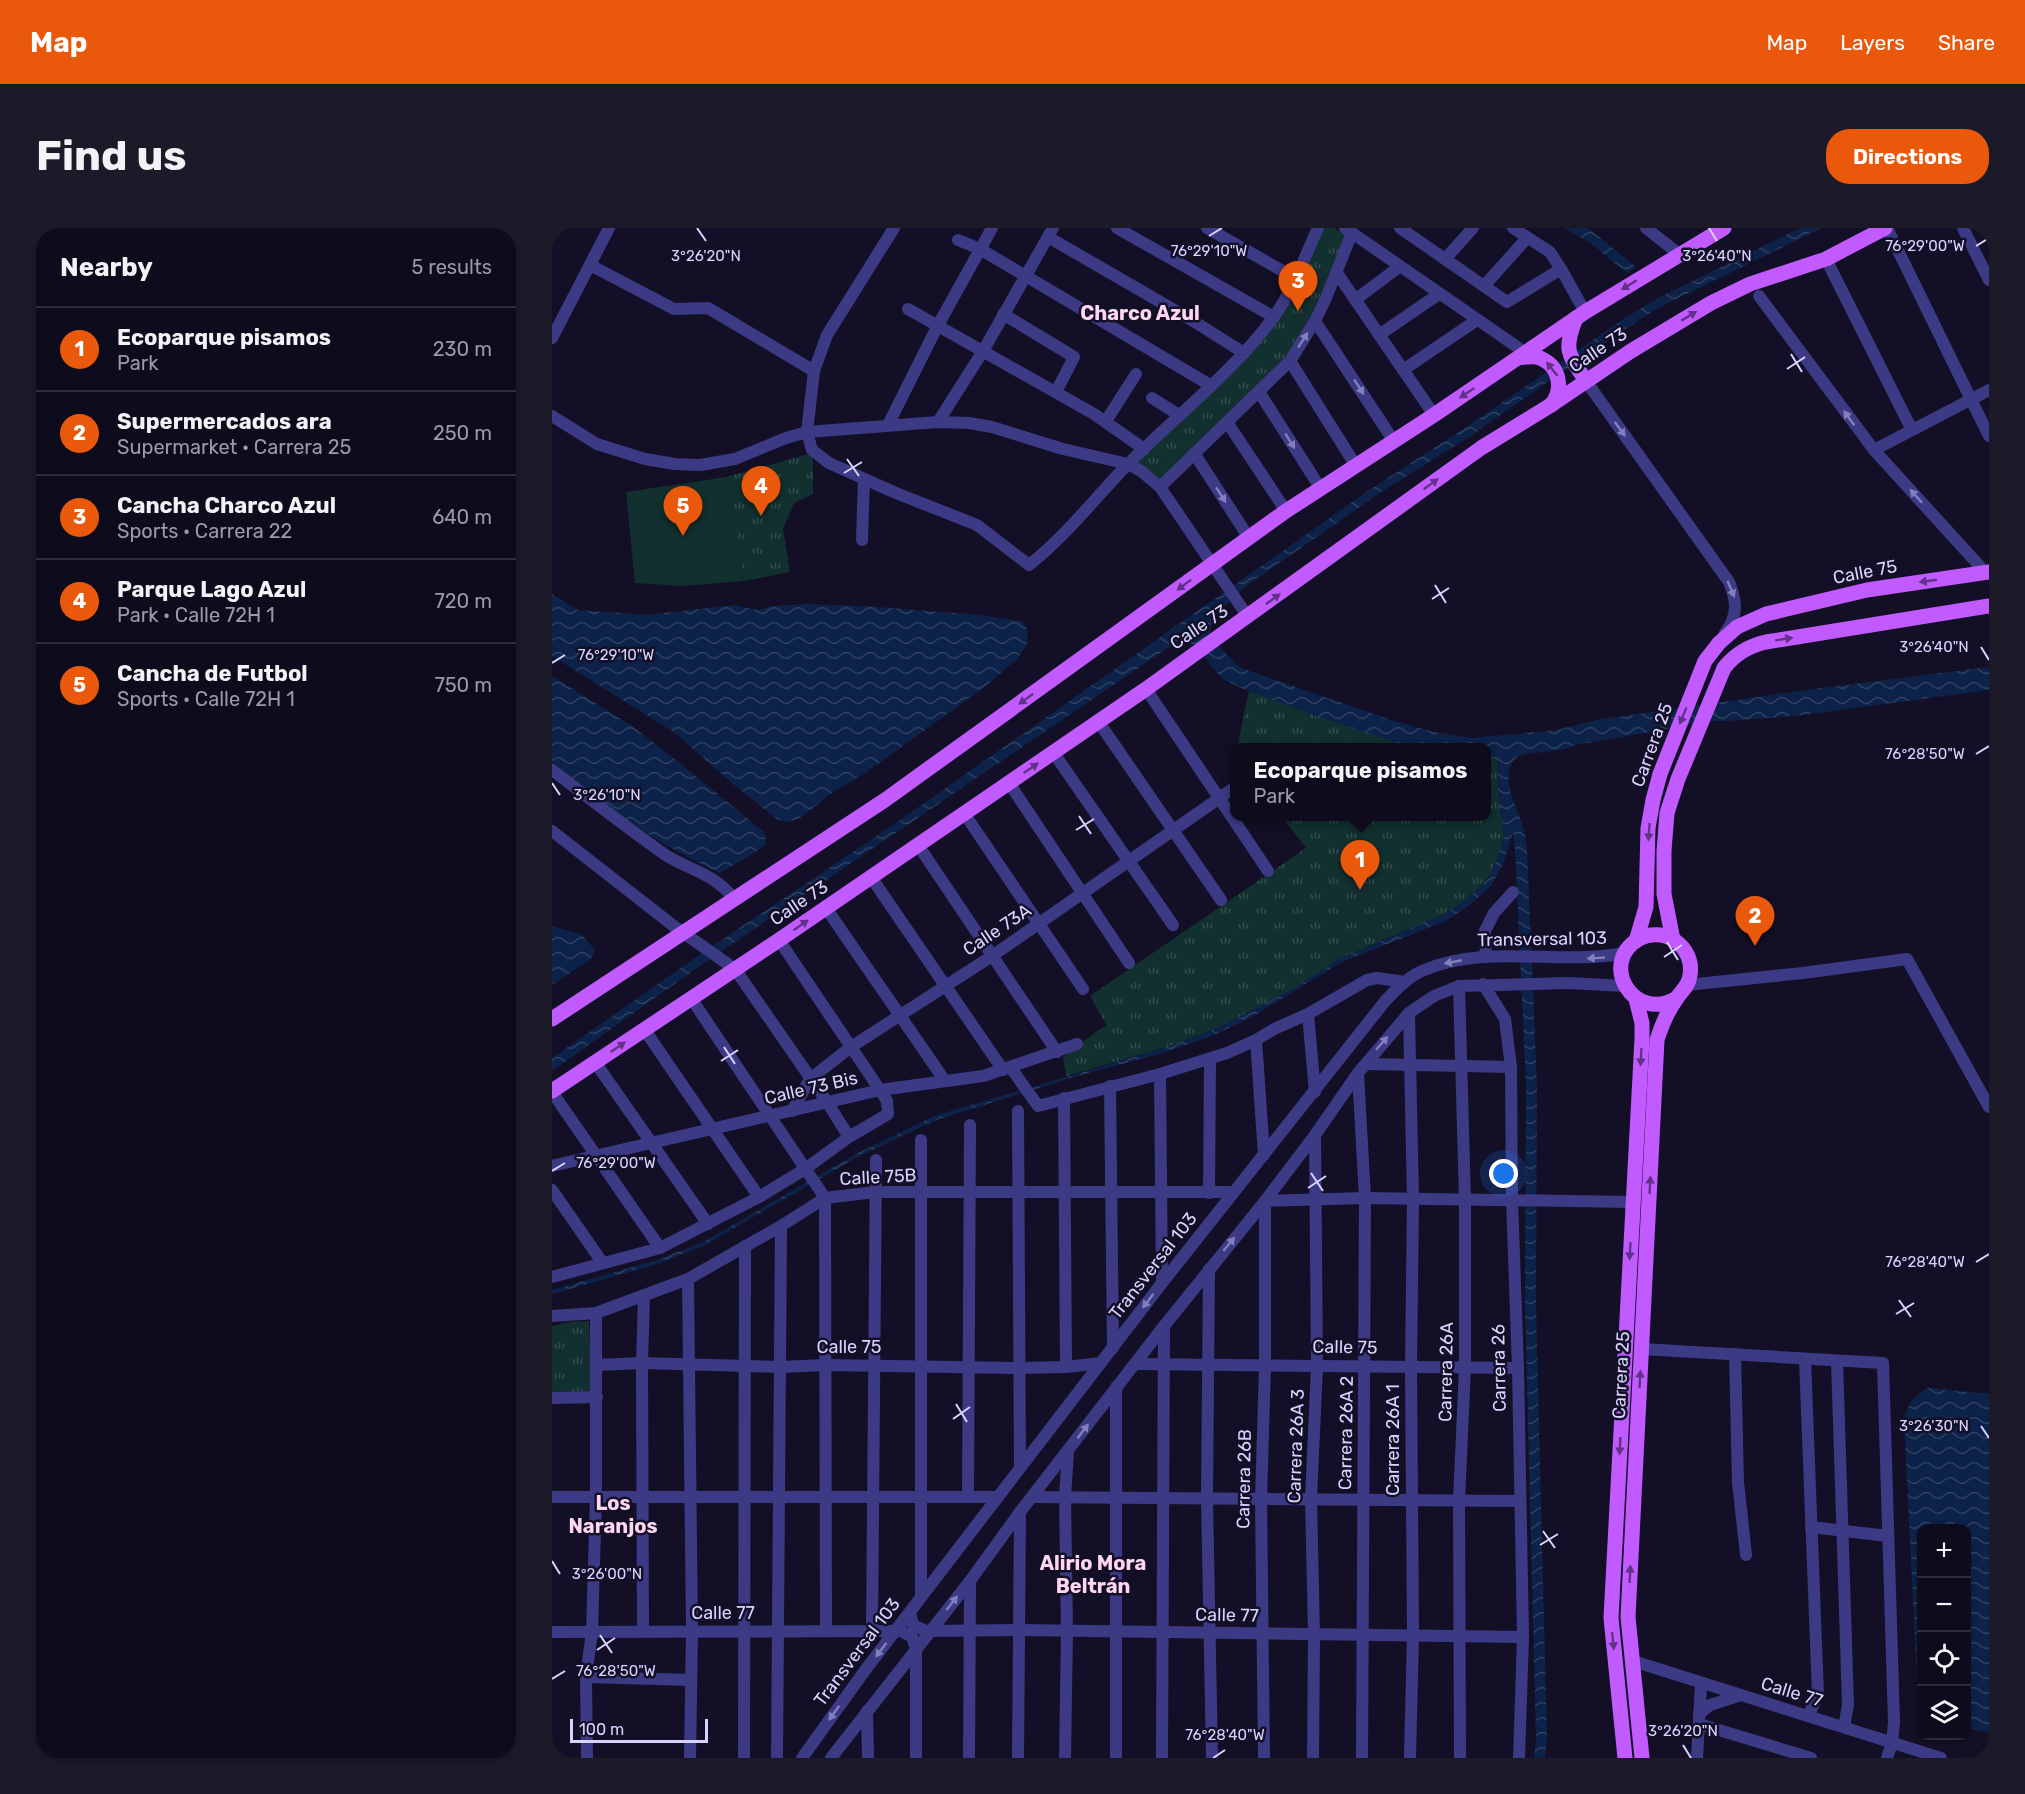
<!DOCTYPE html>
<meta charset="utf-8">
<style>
:root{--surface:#0e0b1c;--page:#1c1929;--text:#f1f3f6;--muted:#9b9ba3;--line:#2e2b3b;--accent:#ea580c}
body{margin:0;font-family:Rubik,sans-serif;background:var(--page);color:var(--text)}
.controls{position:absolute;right:18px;bottom:18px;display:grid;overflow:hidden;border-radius:12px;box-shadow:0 2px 4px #0004}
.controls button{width:54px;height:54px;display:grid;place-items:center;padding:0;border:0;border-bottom:2px solid var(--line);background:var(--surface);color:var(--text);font:30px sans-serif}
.scale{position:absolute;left:18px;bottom:15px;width:138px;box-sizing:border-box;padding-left:6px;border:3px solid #d9d4ff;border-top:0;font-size:16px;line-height:21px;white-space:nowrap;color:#d9d4ff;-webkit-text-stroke:4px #130f26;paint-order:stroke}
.you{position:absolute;left:952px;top:946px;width:21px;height:21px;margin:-15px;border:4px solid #fff;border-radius:50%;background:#1a73e8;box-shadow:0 0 0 9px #1a73e833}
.badge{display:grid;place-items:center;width:39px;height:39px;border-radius:50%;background:var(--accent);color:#fff;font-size:20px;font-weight:700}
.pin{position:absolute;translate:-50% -50px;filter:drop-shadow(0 2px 3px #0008)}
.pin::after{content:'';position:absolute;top:32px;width:21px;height:18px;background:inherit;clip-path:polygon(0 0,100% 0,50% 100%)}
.popup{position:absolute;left:678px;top:515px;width:261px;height:78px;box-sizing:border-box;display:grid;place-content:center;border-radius:12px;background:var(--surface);filter:drop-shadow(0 2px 4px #0005);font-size:20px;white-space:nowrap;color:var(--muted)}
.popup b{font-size:22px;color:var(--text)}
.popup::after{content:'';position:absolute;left:50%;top:100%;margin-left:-12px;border:12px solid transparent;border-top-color:var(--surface)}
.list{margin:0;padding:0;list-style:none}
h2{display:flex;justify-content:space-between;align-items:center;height:78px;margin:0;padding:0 24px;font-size:26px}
h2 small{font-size:20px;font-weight:400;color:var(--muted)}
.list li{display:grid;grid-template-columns:39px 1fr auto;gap:18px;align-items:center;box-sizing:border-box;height:84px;padding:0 24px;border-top:2px solid var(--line)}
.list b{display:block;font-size:22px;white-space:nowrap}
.list p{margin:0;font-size:20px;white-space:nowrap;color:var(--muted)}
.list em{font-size:20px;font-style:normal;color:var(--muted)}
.icon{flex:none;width:33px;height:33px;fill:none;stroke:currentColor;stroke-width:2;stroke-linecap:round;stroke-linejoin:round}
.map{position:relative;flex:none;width:1437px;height:1530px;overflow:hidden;border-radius:24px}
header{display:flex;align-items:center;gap:36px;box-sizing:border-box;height:84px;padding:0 30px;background:var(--accent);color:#fff}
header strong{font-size:28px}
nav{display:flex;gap:33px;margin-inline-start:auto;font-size:21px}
.intro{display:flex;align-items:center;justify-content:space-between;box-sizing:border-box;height:144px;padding:0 36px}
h1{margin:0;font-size:42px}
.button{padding:15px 27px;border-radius:24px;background:var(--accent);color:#fff;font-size:21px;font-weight:700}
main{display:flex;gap:36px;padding:0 36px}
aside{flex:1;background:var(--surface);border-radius:24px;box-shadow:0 2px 4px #0004}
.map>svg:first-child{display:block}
.grass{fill:#12302f}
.park{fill:url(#park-tufts)}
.water{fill:url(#water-waves)}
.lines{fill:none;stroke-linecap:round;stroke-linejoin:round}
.minor{stroke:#3d3a85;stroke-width:12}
.major{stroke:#c25bff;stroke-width:15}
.oneway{fill:#623188}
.oneway2{fill:#837fbc}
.ticks{fill:none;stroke:#d9d4ff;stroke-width:2}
.labels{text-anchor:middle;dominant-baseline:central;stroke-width:5;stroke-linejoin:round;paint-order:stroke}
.street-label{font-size:18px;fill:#d9d4ff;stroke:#130f26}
.neighbourhood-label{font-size:20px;font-weight:bold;fill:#ffd6f0;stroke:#130f26}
.ticks-label{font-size:15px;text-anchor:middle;fill:#d9d4ff;stroke:#130f26;stroke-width:5;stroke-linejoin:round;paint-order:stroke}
</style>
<header>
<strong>Map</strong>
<nav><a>Map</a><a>Layers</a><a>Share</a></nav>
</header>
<div class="intro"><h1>Find us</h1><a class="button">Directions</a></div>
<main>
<aside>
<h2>Nearby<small>5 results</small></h2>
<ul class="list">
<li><span class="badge">1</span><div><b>Ecoparque pisamos</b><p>Park</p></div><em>230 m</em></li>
<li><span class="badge">2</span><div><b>Supermercados ara</b><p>Supermarket · Carrera 25</p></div><em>250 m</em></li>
<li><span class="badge">3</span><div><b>Cancha Charco Azul</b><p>Sports · Carrera 22</p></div><em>640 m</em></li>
<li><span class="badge">4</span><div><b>Parque Lago Azul</b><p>Park · Calle 72H 1</p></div><em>720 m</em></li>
<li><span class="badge">5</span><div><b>Cancha de Futbol</b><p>Sports · Calle 72H 1</p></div><em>750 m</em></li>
</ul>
</aside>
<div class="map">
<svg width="1437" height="1530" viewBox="0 0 1437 1530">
<defs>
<pattern id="park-tufts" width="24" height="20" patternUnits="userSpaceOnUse" patternTransform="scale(1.5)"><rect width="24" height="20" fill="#12302f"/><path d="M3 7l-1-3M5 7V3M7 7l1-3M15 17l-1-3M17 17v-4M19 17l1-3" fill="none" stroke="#344d4e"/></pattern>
<pattern id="water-waves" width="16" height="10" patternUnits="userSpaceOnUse" patternTransform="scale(1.5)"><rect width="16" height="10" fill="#0c2248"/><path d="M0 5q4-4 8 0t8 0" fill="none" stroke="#2f4163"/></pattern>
</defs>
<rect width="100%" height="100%" fill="#130f26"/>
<polygon class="grass" points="174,249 192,353 131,358 83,355 74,264"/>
<g class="park">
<polygon points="770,0 782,0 793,6 780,42 758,89 734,129 607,252 585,235 696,129"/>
<polygon points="261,225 261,266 242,275 231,301 238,344 192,353 174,249"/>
<polygon points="697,463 858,519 685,520"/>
<polygon points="945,530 946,565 952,609 944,634 935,652 914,672 890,687 789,730 739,762 666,800 618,818 514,848 511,829 548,801 555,798 538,768 754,620 730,589 934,588 934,531"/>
<polygon points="37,1093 40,1163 0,1164 0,1098 18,1094"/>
</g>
<g class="water">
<polygon points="1012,0 1036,0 1084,39 1075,45 1037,14"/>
<path d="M1248 0H1270L1106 80 1047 118 920 207 828 265 693 359 669 382 659 396 658 406 673 425 689 440 839 492 882 504 920 510 1005 502 1044 492 1254 462 1437 439V462L1251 487 1178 493H1162L1024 517C1017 519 1009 522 1001 523 992 525 982 524 973 526 939 535 967 583 972 601 973 607 974 614 975 620L985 858 984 1077 995 1512 993 1530H982L984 1512 973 1077 974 858 963 621 961 604 951 636 939 658 918 677 894 693 790 734 700 789 660 808 611 825 525 848 384 892 302 931 153 1017 106 1036 0 1066V1062L105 1032 151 1014 300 928 382 888 618 818 666 800 739 762 789 730 890 687 914 672 935 652 944 634 952 609 946 565 945 531H934V520L858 519 764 488 689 460 671 451 659 438 645 418 634 415 616 420 145 740 0 843V830L140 732 351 590 816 263 916 198 1073 90 1106 70Z"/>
<polygon points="0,366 26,382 95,387 182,377 205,382 220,378 253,376 313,378 428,387 470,393 476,403 475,416 466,430 434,458 312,546 280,565 248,590 236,594 226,592 181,556 123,505 0,428"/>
<path d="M0 448 80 498 123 531 212 604 215 615 207 622 168 645C107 617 51 579 0 535Z"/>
<polygon points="0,698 30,707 43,722 39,731 0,757"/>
<path d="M1376 1160 1437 1166V1503L1435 1504 1415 1500 1414 1300H1370L1369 1483 1366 1473 1352 1192C1355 1177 1362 1167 1376 1160Z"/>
</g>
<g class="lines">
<g class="minor">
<path d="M342 0 275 107 262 143 255 204 260 222 277 235 344 265 425 297 477 337C515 307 542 271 576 236 624 188 680 145 721 90 740 64 752 30 766 0"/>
<polyline points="565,0 722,89"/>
<polyline points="655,0 743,50"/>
<polyline points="793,0 974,125"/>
<polyline points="848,0 955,74 1009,41"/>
<polyline points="961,0 998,24 1009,41 1033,84"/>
<polyline points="1094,0 1127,26"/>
<polyline points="1335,0 1437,208"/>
<polyline points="1411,0 1437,52"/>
<polyline points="496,9 643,94 692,125"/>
<polyline points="406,12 428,21 658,157"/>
<polyline points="893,31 921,0"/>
<polyline points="1274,31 1360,202"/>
<polyline points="38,37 122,81 156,80 262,143"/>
<polyline points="785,45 882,187"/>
<polyline points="932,58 975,10"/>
<polyline points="1207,68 1322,222 1433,344"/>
<polyline points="803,72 847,39"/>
<polyline points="356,81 542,186 592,221"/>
<polyline points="451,86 522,129 504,164"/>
<polyline points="763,93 841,212"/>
<polyline points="827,107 887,66"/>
<polyline points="0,110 57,0"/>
<polyline points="738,133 804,238"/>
<polyline points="851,142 925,92"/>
<path d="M1034 153 1177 354C1185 373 1186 388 1173 405"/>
<polyline points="707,164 769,261"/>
<polyline points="600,170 627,187"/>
<polyline points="0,188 45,216 93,231 123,236 148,237 183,231 234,210 255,204 386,194 417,195 440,199 511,221 576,236 589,243 608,259 696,389"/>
<polyline points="554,193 584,146"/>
<polyline points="386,194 431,123 501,0"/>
<polyline points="675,194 734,283"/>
<polyline points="336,197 385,99 440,0"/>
<polyline points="1322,222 1437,162"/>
<polyline points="642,225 697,310"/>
<polyline points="608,259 738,133 763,93 774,70 800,5"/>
<polyline points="310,312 312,251"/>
<polyline points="594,461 716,643"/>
<polyline points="546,493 669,672"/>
<polyline points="501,524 621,697"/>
<path d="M0 542C37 570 74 599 112 626 138 643 161 644 182 671"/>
<polyline points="457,555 577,735"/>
<polyline points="412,585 531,761"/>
<polyline points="0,603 123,699 183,741 275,874 297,909"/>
<polyline points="366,617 505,824"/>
<polyline points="319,649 451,842"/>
<polyline points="274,680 393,853"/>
<polyline points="934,729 933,703 942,685 961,664"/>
<polyline points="931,756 953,791 959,839 960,972 966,1140 971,1409 967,1530"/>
<polyline points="1135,757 1251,745 1355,731 1437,879"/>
<polyline points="907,758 913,972 913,1140 907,1272 908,1530"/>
<polyline points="139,770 273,970 274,1402"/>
<polyline points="857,785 861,971 859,1139 861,1407 858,1530"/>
<polyline points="756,786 763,864"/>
<polyline points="92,801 207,969"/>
<polyline points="704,812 712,927"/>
<polyline points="43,834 156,996"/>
<polyline points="814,836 959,839"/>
<polyline points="459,840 486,878 608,846 675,825 704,812 722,801 756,786 815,752 825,750 853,754"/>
<polyline points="806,845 813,970 810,1530"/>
<polyline points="608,846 610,1055"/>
<polyline points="558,858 561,1120"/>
<polyline points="0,864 108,1020"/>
<polyline points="512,870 514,1139"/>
<polyline points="240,883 258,851 299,819 440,728 682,560"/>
<polyline points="466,883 468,1240"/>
<polyline points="0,938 328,862 431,848 525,816"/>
<polyline points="0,962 50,1034"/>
<polyline points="657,965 658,831"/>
<polyline points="657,1041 655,1270 660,1530"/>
<polyline points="0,1049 108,1020 207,969 253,941 297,909 336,886 335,873 328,862 227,712"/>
<polyline points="136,1051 140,1403 138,1530"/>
<polyline points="0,1088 44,1085 136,1051 229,998 273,970 323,964 682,964"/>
<polyline points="1090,1121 1331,1135 1342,1494 1340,1515 1335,1530"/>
<polyline points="1183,1126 1186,1254 1194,1327"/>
<polyline points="1253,1131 1266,1467 1256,1488"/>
<polyline points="1285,1133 1296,1477 1292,1499"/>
<polyline points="583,1136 966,1140"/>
<polyline points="45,1137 90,1135 228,1139 273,1137 467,1140 514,1139 549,1135"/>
<polyline points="564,1159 564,1530"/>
<polyline points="0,1170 45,1169"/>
<polyline points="0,1269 446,1269"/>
<polyline points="416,1269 418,897"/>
<polyline points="480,1269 967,1273"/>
<polyline points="1259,1299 1336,1308"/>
<polyline points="369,1369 369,912"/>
<polyline points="358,1384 361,1397 374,1403 467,1402 971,1409"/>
<polyline points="320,1402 324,932"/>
<polyline points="91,1403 90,1135 92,1067"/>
<polyline points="0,1404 349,1403 360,1409 364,1421 364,1530"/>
<polyline points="1081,1433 1389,1530"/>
<polyline points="34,1449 139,1452"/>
<polyline points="315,1483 316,1530"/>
<polyline points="1147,1486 1158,1477 1186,1468"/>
<polyline points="1147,1496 1259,1530"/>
<polyline points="35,1530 34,1449 40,1404 44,1269 44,1085"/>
<polyline points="192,1530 193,1018"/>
<polyline points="225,1530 229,998"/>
<path d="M250 1530 314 1441 610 1055 834 772C845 761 856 749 870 743 934 715 1006 738 1073 725"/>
<polyline points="279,1530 418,1353 468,1284 612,1098 713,973 763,907 806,845 857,785 882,768 907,758 1015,755 1073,758"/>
<polyline points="417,1530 418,1353"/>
<polyline points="466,1530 468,1284"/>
<polyline points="513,1530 515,1403 513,1269 516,1223"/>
<polyline points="610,1530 612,1098"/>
<polyline points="712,1530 709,1271 713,1138 713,973 813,970 1081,974"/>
<polyline points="761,1530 762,1406 759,1271 765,1138 763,907"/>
<polyline points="1145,1530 1149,1456"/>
</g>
<g class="major">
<path d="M1024 90C1011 122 1016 126 1034 153"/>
<path d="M966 130C974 129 983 127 990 131 1009 140 1011 163 999 177"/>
<path d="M1121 712 1112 666V623L1115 585 1126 551 1172 440C1183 426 1196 418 1214 414L1437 378"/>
<polyline points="1084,713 1094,679 1096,600 1101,572 1108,546 1153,433 1167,415 1185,399 1214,386 1315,362 1437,344"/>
<polyline points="0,791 333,572 734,283 882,187 1033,84 1172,0"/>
<polyline points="0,863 227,712 594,461 929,220 999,177 1079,123 1159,75 1198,56 1274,31 1333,0"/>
<polyline points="1073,1530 1059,1390 1090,811 1090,795 1084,771"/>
<path d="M1090 1530 1076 1389 1105 812C1109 799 1117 781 1125 770 1130 762 1137 758 1138 747 1143 719 1112 697 1087 711 1046 734 1081 796 1125 770"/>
</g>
</g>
<defs><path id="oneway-solid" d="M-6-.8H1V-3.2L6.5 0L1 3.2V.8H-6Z" transform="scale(1.5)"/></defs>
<g class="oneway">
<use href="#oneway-solid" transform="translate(1077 57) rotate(149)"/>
<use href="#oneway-solid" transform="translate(1137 88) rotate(-31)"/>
<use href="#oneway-solid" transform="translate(1000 141) rotate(-128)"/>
<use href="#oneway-solid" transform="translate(915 165) rotate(146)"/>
<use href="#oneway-solid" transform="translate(879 256) rotate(-36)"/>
<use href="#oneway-solid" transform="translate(1376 353) rotate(172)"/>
<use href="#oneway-solid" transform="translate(632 357) rotate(143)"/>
<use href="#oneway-solid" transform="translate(721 371) rotate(-36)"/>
<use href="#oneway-solid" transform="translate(1232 411) rotate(-9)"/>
<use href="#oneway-solid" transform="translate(474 471) rotate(144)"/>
<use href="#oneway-solid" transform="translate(1131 488) rotate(112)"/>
<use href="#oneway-solid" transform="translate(479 540) rotate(-34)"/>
<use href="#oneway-solid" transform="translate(1097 604) rotate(94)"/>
<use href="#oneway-solid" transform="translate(249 697) rotate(-35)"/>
<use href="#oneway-solid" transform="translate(66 819) rotate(-34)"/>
<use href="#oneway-solid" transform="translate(1089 829) rotate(93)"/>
<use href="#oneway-solid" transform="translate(1098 957) rotate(-87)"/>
<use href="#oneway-solid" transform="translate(1078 1023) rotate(93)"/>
<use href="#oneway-solid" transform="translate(1088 1151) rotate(-87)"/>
<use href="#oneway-solid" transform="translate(1068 1218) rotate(93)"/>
<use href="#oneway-solid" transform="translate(1078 1346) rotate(-87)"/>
<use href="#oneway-solid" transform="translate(1061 1413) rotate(84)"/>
</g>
<g class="oneway2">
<use href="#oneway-solid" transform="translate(751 112) rotate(-58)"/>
<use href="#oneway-solid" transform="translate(807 159) rotate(57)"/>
<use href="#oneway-solid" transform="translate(1297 190) rotate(-126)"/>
<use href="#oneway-solid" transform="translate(1068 201) rotate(54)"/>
<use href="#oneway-solid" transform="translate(738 213) rotate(58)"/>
<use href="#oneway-solid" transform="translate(669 267) rotate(57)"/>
<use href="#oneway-solid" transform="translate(1364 268) rotate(-132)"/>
<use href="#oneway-solid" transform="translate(1179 361) rotate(67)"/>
<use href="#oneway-solid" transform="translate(1044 730) rotate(177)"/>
<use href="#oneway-solid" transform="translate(901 734) rotate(169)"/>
<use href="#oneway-solid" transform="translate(830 815) rotate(-49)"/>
<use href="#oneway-solid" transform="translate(677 1016) rotate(-51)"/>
<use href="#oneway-solid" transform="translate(596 1073) rotate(127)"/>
<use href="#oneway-solid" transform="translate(531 1203) rotate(-53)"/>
<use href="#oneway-solid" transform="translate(400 1375) rotate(-52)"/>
<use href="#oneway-solid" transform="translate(329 1422) rotate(127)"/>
<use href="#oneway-solid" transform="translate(282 1485) rotate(126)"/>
</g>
<path class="ticks" d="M145 0 154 13M1157 0 1165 13M657 8 670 0M1424 18 1437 10M1239 126 1250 144M1235 141 1253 129M295 231 307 248M292 245 310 234M883 357 894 375M880 371 897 360M1429 419 1437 432M0 435 13 427M1424 526 1437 518M0 555 8 567M527 588 539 606M524 602 542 591M1115 714 1126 732M1112 729 1130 717M172 819 183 836M169 833 186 822M0 943 13 935M759 945 771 963M756 960 774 948M1424 1034 1437 1026M1347 1072 1359 1089M1344 1086 1362 1075M404 1176 415 1194M401 1191 418 1179M1429 1198 1437 1210M991 1303 1003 1320M988 1317 1006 1306M0 1333 8 1346M48 1407 60 1425M45 1422 63 1410M0 1451 13 1443M1131 1517 1139 1530M661 1530 673 1522"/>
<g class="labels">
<g class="street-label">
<text transform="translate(1046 122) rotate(-34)">Calle 73</text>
<text transform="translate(1313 344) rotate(-11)">Calle 75</text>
<text transform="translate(647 399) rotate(-34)">Calle 73</text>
<text transform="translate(1100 517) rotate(-70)">Carrera 25</text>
<text transform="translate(247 675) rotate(-34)">Calle 73</text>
<text transform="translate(445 702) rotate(-34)">Calle 73A</text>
<text transform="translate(990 711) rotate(-1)">Transversal 103</text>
<text transform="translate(259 860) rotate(-13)">Calle 73 Bis</text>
<text transform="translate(326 949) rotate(-3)">Calle 75B</text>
<text transform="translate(601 1038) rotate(-52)">Transversal 103</text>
<text x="297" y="1119">Calle 75</text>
<text transform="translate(793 1119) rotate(1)">Calle 75</text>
<text transform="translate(947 1140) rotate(-91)">Carrera 26</text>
<text transform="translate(894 1144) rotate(-89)">Carrera 26A</text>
<text transform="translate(1069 1147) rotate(-87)">Carrera 25</text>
<text transform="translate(794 1205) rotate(-89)">Carrera 26A 2</text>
<text transform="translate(841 1212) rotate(-90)">Carrera 26A 1</text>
<text transform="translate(744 1218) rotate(-88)">Carrera 26A 3</text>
<text transform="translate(692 1251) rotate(-89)">Carrera 26B</text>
<text x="171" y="1385">Calle 77</text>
<text transform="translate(675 1387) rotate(1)">Calle 77</text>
<text transform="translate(305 1424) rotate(-53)">Transversal 103</text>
<text transform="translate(1240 1464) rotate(17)">Calle 77</text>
</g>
<g class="neighbourhood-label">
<text x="588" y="85">Charco Azul</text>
<text x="61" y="1275">Los<tspan x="61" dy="23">Naranjos</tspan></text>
<text x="541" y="1335">Alirio Mora<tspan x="541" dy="23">Beltrán</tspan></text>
</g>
</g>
<g class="ticks-label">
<text x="1373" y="23">76°29'00"W</text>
<text x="657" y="28">76°29'10"W</text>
<text x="1165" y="33">3°26'40"N</text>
<text x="154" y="33">3°26'20"N</text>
<text x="1382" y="424">3°26'40"N</text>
<text x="64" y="432">76°29'10"W</text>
<text x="1373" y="531">76°28'50"W</text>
<text x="55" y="572">3°26'10"N</text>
<text x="64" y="940">76°29'00"W</text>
<text x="1373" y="1039">76°28'40"W</text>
<text x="1382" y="1203">3°26'30"N</text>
<text x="55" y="1351">3°26'00"N</text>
<text x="64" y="1448">76°28'50"W</text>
<text x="1131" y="1508">3°26'20"N</text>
<text x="673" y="1512">76°28'40"W</text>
</g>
</svg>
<div class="controls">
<button>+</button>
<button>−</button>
<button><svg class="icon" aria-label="locate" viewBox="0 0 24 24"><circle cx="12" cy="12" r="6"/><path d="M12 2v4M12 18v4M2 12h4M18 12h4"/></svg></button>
<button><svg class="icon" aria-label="layers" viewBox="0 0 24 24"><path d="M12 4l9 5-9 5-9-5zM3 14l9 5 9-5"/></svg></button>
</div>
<div class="scale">100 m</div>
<div class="you"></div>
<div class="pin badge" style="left:808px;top:662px">1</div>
<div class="popup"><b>Ecoparque pisamos</b>Park</div>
<div class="pin badge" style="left:1203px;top:718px">2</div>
<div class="pin badge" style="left:746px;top:83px">3</div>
<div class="pin badge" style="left:209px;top:288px">4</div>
<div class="pin badge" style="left:131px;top:308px">5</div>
</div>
</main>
